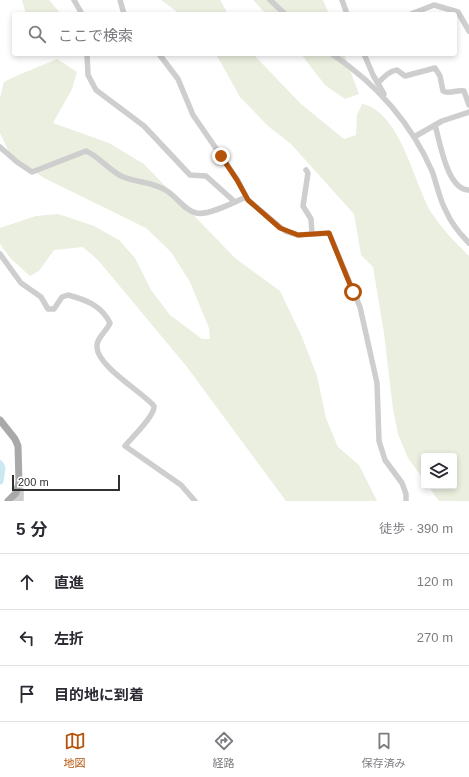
<!DOCTYPE html>
<html lang="ja">
<meta charset="utf-8">
<style>
:root{--surface:#fff;--page:#f2f2f3;--text:#2b2b33;--muted:#7c7c81;--line:#e1e1e2;--accent:#b45309}
body{margin:0;font-family:Arial,"Noto Sans JP",sans-serif;background:var(--page);color:var(--text)}
.controls{position:absolute;right:12px;bottom:12px;display:grid;overflow:hidden;border-radius:4px;box-shadow:0 2px 6px #0003}
.controls button{width:36px;height:36px;display:grid;place-items:center;padding:0;border:0;border-bottom:1px solid var(--line);background:var(--surface);color:var(--text);font:20px sans-serif}
.scale{position:absolute;left:12px;bottom:10px;width:108px;box-sizing:border-box;padding-left:4px;border:2px solid #313131;border-top:0;font-size:11px;line-height:14px;white-space:nowrap;color:#313131;-webkit-text-stroke:3px #fff;paint-order:stroke}
.stop{position:absolute;width:12px;height:12px;margin:-9px;border:3px solid #b45309;border-radius:50%;background:#fff}
.stop.end{background:#b45309;border-color:#fff;box-shadow:0 1px 4px #0008}
.list{margin:0;padding:0;list-style:none}
h2{display:flex;justify-content:space-between;align-items:center;height:52px;margin:0;padding:0 16px;font-size:17px}
h2 small{font-size:13px;font-weight:400;color:var(--muted)}
.list li{display:grid;grid-template-columns:26px 1fr auto;gap:12px;align-items:center;box-sizing:border-box;height:56px;padding:0 16px;border-top:1px solid var(--line)}
.list b{display:block;font-size:15px;white-space:nowrap}
.list em{font-size:13px;font-style:normal;color:var(--muted)}
.icon{flex:none;width:22px;height:22px;fill:none;stroke:currentColor;stroke-width:2;stroke-linecap:round;stroke-linejoin:round}
.map{position:relative;flex:none;width:469px;height:501px;overflow:hidden}
.search{position:absolute;background:var(--surface);box-shadow:0 2px 6px #0003;left:12px;right:12px;top:12px;height:44px;display:flex;align-items:center;gap:10px;box-sizing:border-box;padding:0 14px;border-radius:4px;color:var(--muted);font-size:15px}
.sheet{height:220px;background:var(--surface)}
nav{display:flex;justify-content:space-around;align-items:center;box-sizing:border-box;height:56px;border-top:1px solid var(--line);background:var(--surface);font-size:11px;color:var(--muted)}
nav a{display:grid;justify-items:center;gap:2px}
nav .on{color:var(--accent)}
.map>svg:first-child{display:block}
.green{fill:#eaefdf}
.lines{fill:none;stroke-linecap:round;stroke-linejoin:round}
.river{stroke:#cae8ef;stroke-width:7}
.minor{stroke:#cecece;stroke-width:5.5}
.major{stroke:#a9a9a9;stroke-width:7}
.route{stroke:#b45309;stroke-width:5}
</style>
<div class="map">
<svg width="469" height="501" viewBox="0 0 469 501">
<rect width="100%" height="100%" fill="#fff"/>
<g class="green">
<polygon points="22,0 49,0 61,14 26,14"/>
<polygon points="161,0 220,0 228,14 180,14"/>
<polygon points="253,0 323,0 329,14 266,14"/>
<path d="M216 54H253L301 104 344 139 356 135 357 115 362 104C400 111 414 183 431 212 442 229 455 242 469 256V501H439L428 486H454V456H424V480L408 458 398 434 393 409 384 333 373 267 361 255 354 214 291 144 268 126 240 97Z"/>
<polygon points="301,54 344,54 359,94 345,99 325,85"/>
<polygon points="57,59 77,72 72,89 53,123 109,143 144,164 235,258 280,291 302,337 317,376 326,418 338,447 359,465 377,501 286,501 187,367 98,260 83,247 54,250 39,271 30,276 11,259 0,244 0,228 36,216 58,214 94,226 119,240 135,258 151,290 170,315 202,339 210,339 209,328 190,282 171,252 146,228 44,178 10,154 0,133 0,98 4,82 16,76"/>
</g>
<g class="lines">
<polyline class="river" points="0,464 2,468 0,481"/>
<g class="minor">
<polyline points="74,0 82,14"/>
<polyline points="120,0 124,14"/>
<polyline points="270,0 285,14"/>
<polyline points="342,0 347,14"/>
<polyline points="411,14 434,5 458,12 469,31"/>
<polyline points="87,54 88,75 96,90 144,126 190,175 206,176 235,202"/>
<polyline points="159,54 178,79 193,115 237,179 248,200 285,231 298,235 329,233 360,307 377,383 379,441 385,460 402,483 406,494 406,501"/>
<path d="M332 54C375 83 411 123 432 171 437 184 439 199 446 211 451 223 460 234 469 243"/>
<polyline points="364,54 373,75 384,94 383,96"/>
<path d="M378 83C384 77 389 71 397 70L405 76 435 68 440 76 443 91C449 95 457 89 464 91L469 105"/>
<path d="M435 125C440 142 447 190 469 190"/>
<polyline points="414,137 442,121 469,112"/>
<path d="M0 147 17 162 32 172 86 151C98 156 108 169 121 176 135 183 153 181 167 191 177 197 184 210 196 213 208 216 235 202 246 197"/>
<polyline points="306,170 308,173 303,206 311,219 312,234"/>
<path d="M0 254 21 283 41 297 48 309H54L62 297 68 295C86 300 101 305 110 323 107 331 96 338 97 347 97 366 142 392 154 406 155 416 132 437 125 446L181 485 195 501"/>
<polyline points="18,486 21,489 21,501"/>
<polyline points="16,493 17,501"/>
</g>
<polyline class="major" points="0,420 15,439 18,446 19,483 16,493 8,501"/>
</g>
<g class="lines">
<polyline class="route" points="221,156 237,180 248,200 280,228 298,235 329,233 353,292"/>
</g>
</svg>
<div class="controls">
<button><svg class="icon" aria-label="layers" viewBox="0 0 24 24"><path d="M12 4l9 5-9 5-9-5zM3 14l9 5 9-5"/></svg></button>
</div>
<div class="scale">200 m</div>
<div class="stop" style="left:353px;top:292px"></div>
<div class="stop end" style="left:221px;top:156px"></div>
<div class="search"><svg class="icon" aria-label="search" viewBox="0 0 24 24"><circle cx="10" cy="10" r="6"/><path d="M15 15l6 6"/></svg>ここで検索</div>
</div>
<section class="sheet">
<h2>5 分<small>徒歩 · 390 m</small></h2>
<ul class="list">
<li><svg class="icon" aria-label="ahead" viewBox="0 0 24 24"><path d="M12 20V5M6 11l6-6 6 6"/></svg><div><b>直進</b></div><em>120 m</em></li>
<li><svg class="icon" aria-label="left" viewBox="0 0 24 24"><path d="M17 20v-9H6M10 6l-5 5 5 5"/></svg><div><b>左折</b></div><em>270 m</em></li>
<li><svg class="icon" aria-label="arrive" viewBox="0 0 24 24"><path d="M6 21V4h12l-3 4 3 4H6"/></svg><div><b>目的地に到着</b></div></li>
</ul>
</section>
<nav>
<a class="on"><svg class="icon" aria-label="map" viewBox="0 0 24 24"><path d="M3 6l6-2 6 2 6-2v14l-6 2-6-2-6 2zM9 4v14M15 6v14"/></svg>地図</a>
<a><svg class="icon" aria-label="directions" viewBox="0 0 24 24"><path d="M12 3l9 9-9 9-9-9zM9 14v-3h6M13 9l2 2-2 2"/></svg>経路</a>
<a><svg class="icon" aria-label="saved" viewBox="0 0 24 24"><path d="M7 4h10v16l-5-4-5 4z"/></svg>保存済み</a>
</nav>
